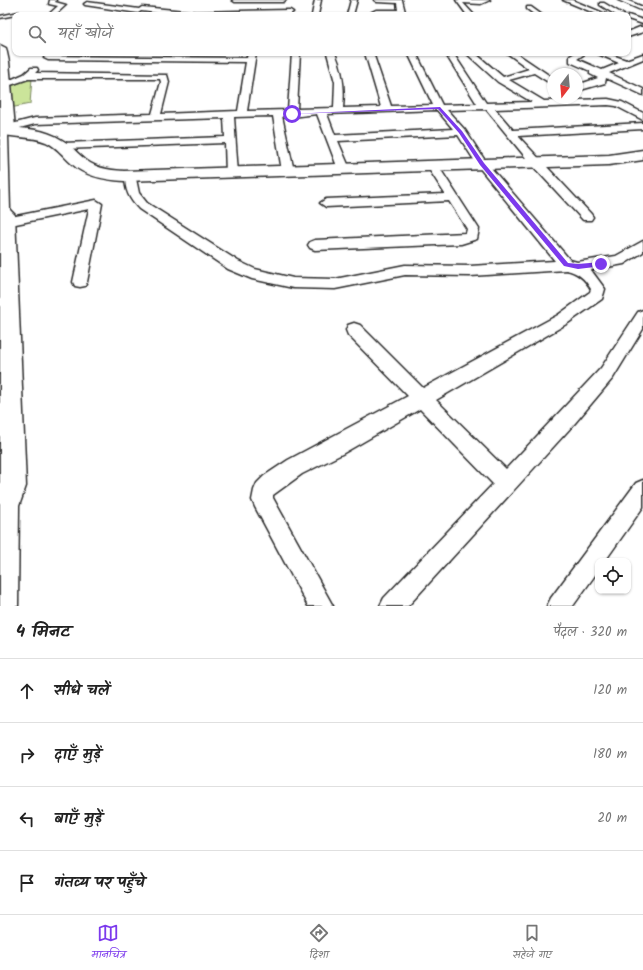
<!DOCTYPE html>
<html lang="hi">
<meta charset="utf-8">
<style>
:root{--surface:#fff;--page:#f2f2f2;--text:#222;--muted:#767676;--line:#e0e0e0;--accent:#7c3aed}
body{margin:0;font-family:Kalam,"Playpen Sans Deva",sans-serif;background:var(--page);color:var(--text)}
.controls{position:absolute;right:12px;bottom:12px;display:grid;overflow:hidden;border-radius:8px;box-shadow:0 1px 3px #0004}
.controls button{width:36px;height:36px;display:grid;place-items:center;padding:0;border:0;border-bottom:1px solid var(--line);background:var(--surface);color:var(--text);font:20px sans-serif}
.compass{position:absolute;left:547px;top:68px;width:36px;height:36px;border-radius:50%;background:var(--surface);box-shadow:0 1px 3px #0004;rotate:196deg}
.stop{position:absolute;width:12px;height:12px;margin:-9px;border:3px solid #7c3aed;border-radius:50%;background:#fff}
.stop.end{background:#7c3aed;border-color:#fff;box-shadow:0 1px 4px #0008}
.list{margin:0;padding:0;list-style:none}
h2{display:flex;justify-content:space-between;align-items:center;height:52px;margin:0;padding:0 16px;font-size:17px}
h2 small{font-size:13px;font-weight:400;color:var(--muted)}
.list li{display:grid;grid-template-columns:26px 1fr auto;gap:12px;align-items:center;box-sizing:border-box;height:64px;padding:0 16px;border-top:1px solid var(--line)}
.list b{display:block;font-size:15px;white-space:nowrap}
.list em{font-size:13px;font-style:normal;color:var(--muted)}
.icon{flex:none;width:22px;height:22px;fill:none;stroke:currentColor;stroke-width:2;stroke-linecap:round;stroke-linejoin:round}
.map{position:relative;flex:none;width:643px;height:606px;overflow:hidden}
.search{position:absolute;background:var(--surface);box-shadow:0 1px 3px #0004;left:12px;right:12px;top:12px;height:44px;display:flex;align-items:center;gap:10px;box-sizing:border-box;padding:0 14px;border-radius:8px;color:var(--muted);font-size:15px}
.sheet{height:308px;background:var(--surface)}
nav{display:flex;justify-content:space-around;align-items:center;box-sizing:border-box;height:56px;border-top:1px solid var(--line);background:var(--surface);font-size:11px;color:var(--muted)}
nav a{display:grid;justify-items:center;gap:2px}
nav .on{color:var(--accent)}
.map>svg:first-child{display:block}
.green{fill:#cbe49a;stroke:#7b8862}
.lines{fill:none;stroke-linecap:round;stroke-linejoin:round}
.lane-casing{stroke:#2b2b2b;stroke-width:3}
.street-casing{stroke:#2b2b2b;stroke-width:3}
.secondary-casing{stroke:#2b2b2b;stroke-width:3}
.primary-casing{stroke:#2b2b2b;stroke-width:3}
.lane{fill:#fff;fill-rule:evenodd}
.street{fill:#fff;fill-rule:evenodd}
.secondary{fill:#fff;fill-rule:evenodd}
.primary{fill:#fff;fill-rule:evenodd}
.route{fill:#7c3aed}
</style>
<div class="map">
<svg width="643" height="606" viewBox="0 0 643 606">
<rect width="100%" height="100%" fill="#fff"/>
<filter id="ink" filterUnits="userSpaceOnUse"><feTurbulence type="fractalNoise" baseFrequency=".025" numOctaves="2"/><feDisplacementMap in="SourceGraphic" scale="8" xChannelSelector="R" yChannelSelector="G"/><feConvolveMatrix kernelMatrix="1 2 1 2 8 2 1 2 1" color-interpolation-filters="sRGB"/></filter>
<g filter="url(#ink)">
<polygon class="green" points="32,78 30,104 10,108 9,86 12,83"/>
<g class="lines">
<defs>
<polygon id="lane" points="19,12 20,14 0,18 0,16"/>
<g id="street">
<polygon points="50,0 56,0 55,2 66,5 55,15 48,15 58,6 49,4"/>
<polygon points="232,0 286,0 283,2 235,2"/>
<polygon points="315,0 321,0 318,15 312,15"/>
<polygon points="351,0 357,0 353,15 347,15"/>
<polygon points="374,0 402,0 405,12 402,14 366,15 376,10 398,10 397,3 377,2"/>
<polygon points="456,0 490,0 481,4 463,3 474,15 467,15"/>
<polygon points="563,0 572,0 608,15 599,15"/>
<polygon points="618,0 626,0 643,7 643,11"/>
<path d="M87 2 139 9 142 7 196 12 290 10 293 12 290 14C240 15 190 18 141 11L138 13 85 5 84 4Z"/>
<polygon points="600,3 604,3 624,15 616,15 600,5"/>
<polygon points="527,7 531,7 542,15 535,15 527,9"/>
<polygon points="628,15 643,20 643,24 628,19"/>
<polygon points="640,27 643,27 643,32 628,37 628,32"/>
<path d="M248 53H256L247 111 288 110 292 53H300L297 109 334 108 335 82 327 53H335C343 71 345 89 343 108L381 107 365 53H373L391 106 433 105 408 53H416L442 105 477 104 445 53H453L486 103 532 102 498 82 466 53H475L503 77 529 69 507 53H516L553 78V85L534 73 509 80 544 101 608 99 622 102 643 113V120L616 106 608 105 495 109 513 130 643 123V129L518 136 591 214 593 217 591 220H583L531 164 486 109 447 110 465 130 486 162 570 260 577 262 616 256 643 241V252L624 264 591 270 605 289 602 299 568 323 436 400 506 469 601 368 638 312 643 310V329L613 378 575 423 408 606H380L384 598 493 484 420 409 342 454 302 474 273 495V498L333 606H308L255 507 252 500 254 490 257 483 264 476 288 460 408 396 348 335 346 330 348 325 354 323 360 325 423 388 558 315 590 292 591 289C585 279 578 272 566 270L470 276 405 275 335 289 293 288 252 279 228 269 139 209C129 199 125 190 125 176L131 173 135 174 139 193 147 203 238 261 255 269 293 278 335 279 405 265 470 266 555 261 478 166 458 135 338 141 350 169 344 172 338 169 317 114 292 117 282 116 294 171 288 174 282 171 273 116 234 117 238 174 232 177 226 174 225 143 63 149 58 146 63 143 225 137 224 118 35 124 8 131 3 128 4 126 35 118 152 114 161 82 160 79H28L5 87 1 84 24 74 31 68H37L38 70 35 73 167 75 169 82 161 114 238 111 246 62 48 60 44 58 45 56 247 58ZM437 110 453 129 335 135 327 114Z"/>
<polygon points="575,53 586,53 577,59 602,70 619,63 596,53 607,53 626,60 643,54 643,59 609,73 643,89 643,95 606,78 605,83 577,91 577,85 598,78 590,74 590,71 570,62 570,56"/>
<polygon points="433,163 437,164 479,229 477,239 461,244 315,250 310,248 308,245 310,242 315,240 466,233 467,229 449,201 326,207 320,203 326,199 445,194 427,166"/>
<polygon points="96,200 102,204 87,282 85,286 80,287 75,286 73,282 89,209 6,226 0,223 2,219 6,218"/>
<polygon points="643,480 643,507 605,561 598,561 598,571 573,606 547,606 551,598 636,483"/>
</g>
<path id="secondary" d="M5 127C24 128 45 129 62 140 70 144 75 151 81 156 93 168 108 170 124 171L609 155 643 150V160L609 165 124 181C106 180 86 177 72 164 63 156 57 147 46 142 31 136 15 138 0 134V128Z"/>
<polygon id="primary" points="0,45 6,48 9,62 15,128 8,135 10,210 15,215 26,486 19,506 18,606 0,606"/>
</defs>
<use href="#lane" class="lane-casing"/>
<use href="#street" class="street-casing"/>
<use href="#secondary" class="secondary-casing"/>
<use href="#primary" class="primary-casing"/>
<use href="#lane" class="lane"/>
<use href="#street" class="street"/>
<use href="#secondary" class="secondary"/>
<use href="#primary" class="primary"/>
</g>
</g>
<polygon class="route" points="440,107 462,131 484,163 568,263 578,264 601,262 603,262 603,266 578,269 564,266 480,165 459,133 438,109 290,114"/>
</svg>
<div class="controls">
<button><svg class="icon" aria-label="locate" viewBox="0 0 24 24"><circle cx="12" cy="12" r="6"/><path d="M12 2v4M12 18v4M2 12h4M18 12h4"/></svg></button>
</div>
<svg class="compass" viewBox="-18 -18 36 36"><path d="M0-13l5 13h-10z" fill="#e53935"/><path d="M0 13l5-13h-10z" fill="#767676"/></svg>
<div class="stop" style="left:292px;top:114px"></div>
<div class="stop end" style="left:601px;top:264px"></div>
<div class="search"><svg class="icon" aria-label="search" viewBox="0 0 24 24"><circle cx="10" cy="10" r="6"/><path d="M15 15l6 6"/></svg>यहाँ खोजें</div>
</div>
<section class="sheet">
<h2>4 मिनट<small>पैदल · 320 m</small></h2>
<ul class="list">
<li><svg class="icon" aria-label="ahead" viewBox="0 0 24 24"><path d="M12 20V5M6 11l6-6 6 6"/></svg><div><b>सीधे चलें</b></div><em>120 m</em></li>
<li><svg class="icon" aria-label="right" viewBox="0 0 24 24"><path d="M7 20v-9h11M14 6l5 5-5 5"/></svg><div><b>दाएँ मुड़ें</b></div><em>180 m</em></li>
<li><svg class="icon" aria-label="left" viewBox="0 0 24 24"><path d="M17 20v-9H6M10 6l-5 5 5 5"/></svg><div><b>बाएँ मुड़ें</b></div><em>20 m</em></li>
<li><svg class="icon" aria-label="arrive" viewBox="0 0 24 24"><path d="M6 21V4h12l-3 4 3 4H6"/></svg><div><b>गंतव्य पर पहुँचे</b></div></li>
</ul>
</section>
<nav>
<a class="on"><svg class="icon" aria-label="map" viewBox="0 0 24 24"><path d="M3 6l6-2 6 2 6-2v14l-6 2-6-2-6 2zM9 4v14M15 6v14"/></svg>मानचित्र</a>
<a><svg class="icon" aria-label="directions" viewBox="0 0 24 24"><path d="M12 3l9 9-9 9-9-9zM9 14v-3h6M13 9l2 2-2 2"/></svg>दिशा</a>
<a><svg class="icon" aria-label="saved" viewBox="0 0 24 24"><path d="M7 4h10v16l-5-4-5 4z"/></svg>सहेजे गए</a>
</nav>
